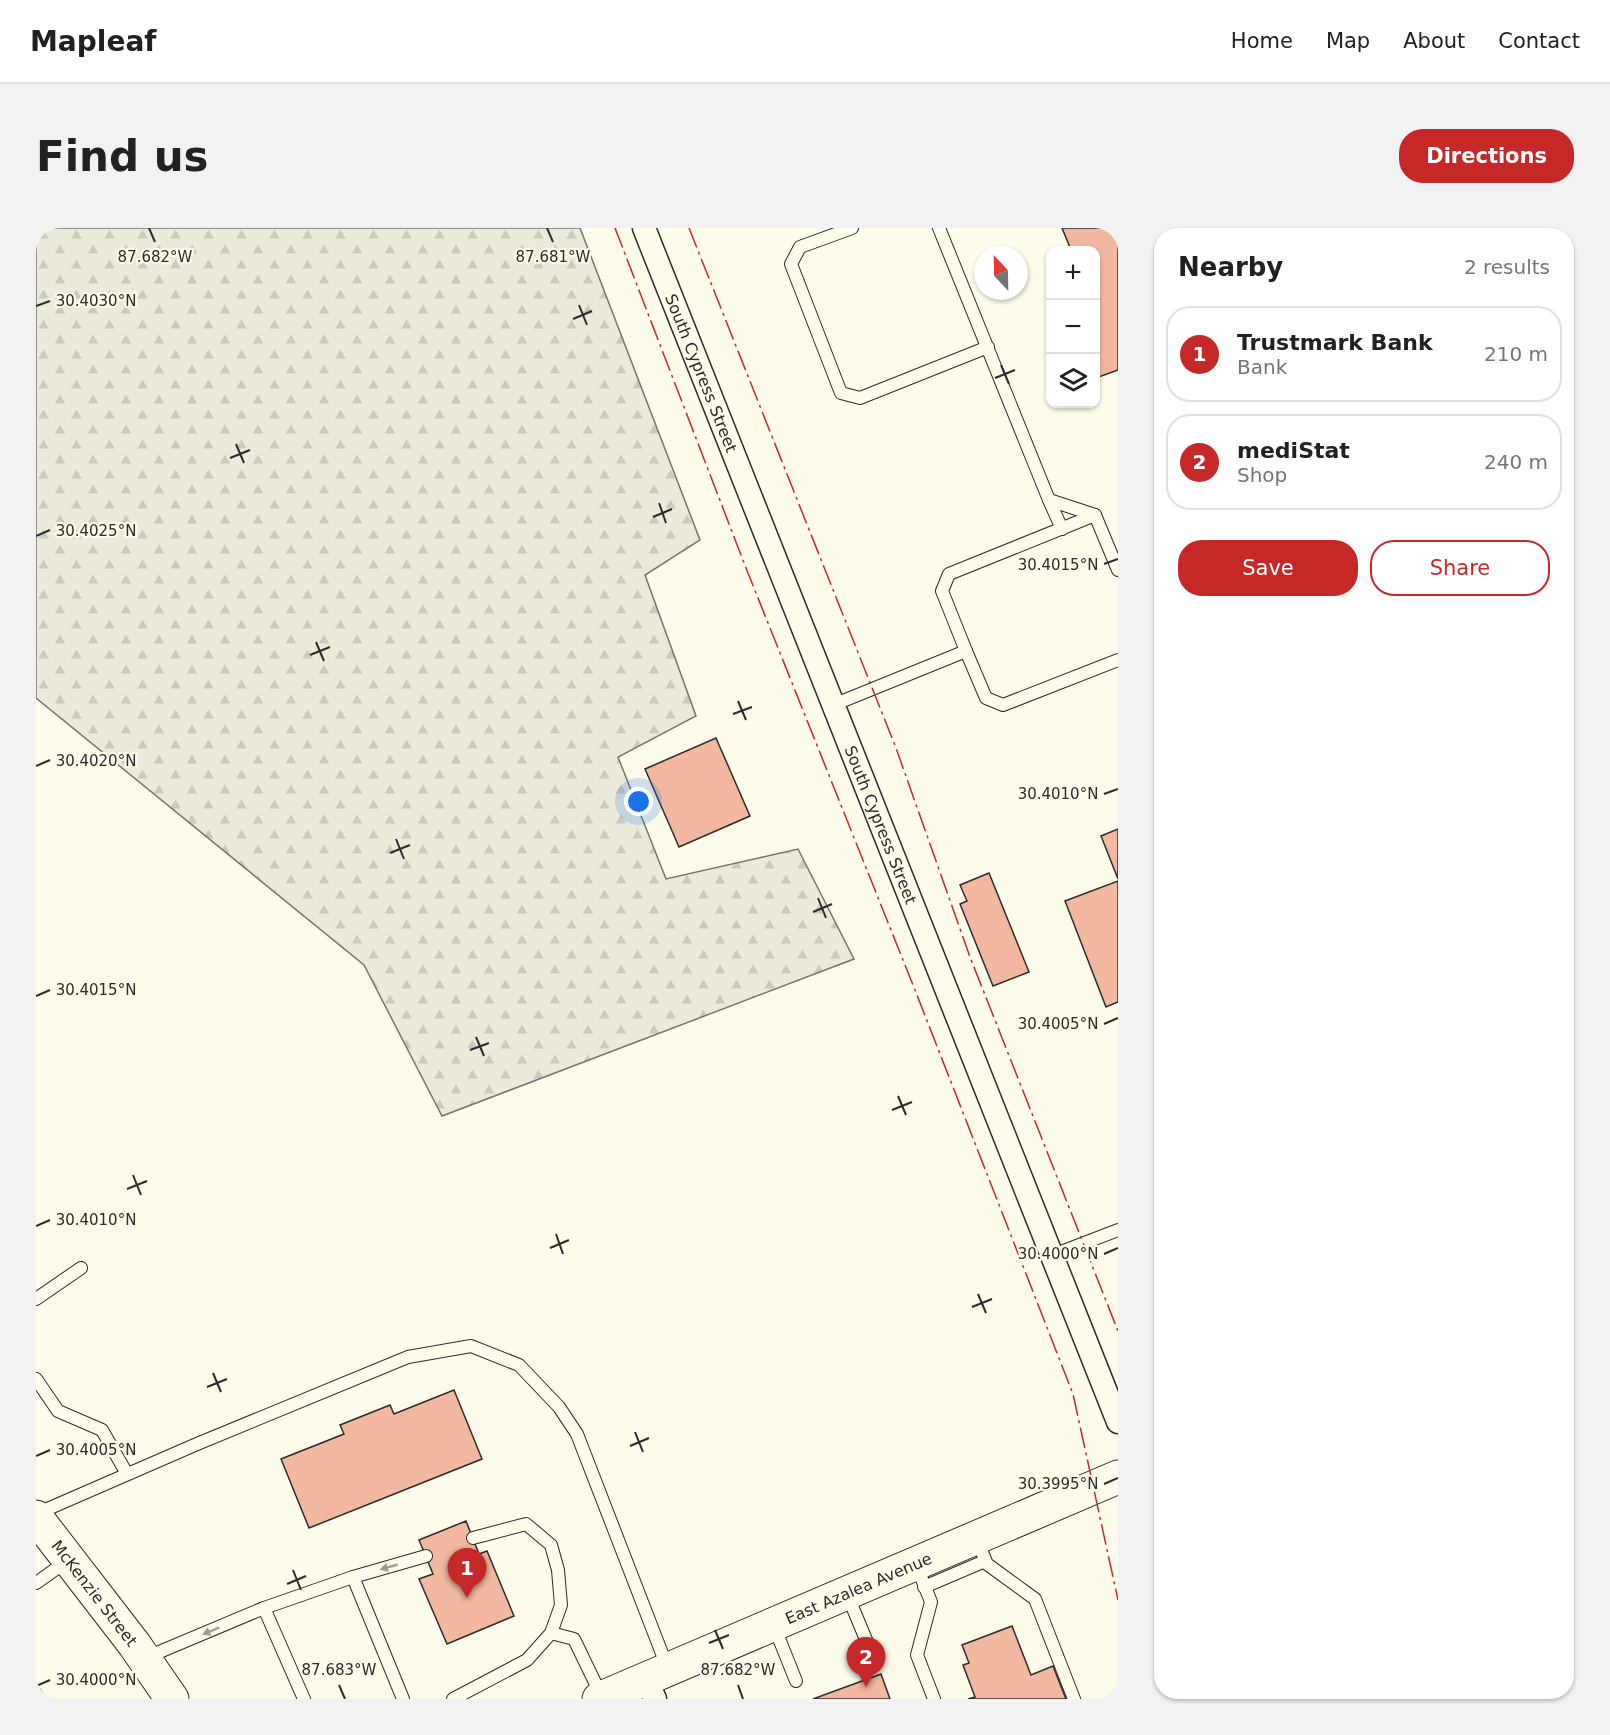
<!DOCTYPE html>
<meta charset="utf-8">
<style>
:root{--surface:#fff;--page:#f2f2f2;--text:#202124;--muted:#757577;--line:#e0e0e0;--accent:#c62828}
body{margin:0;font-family:"DejaVu Sans",sans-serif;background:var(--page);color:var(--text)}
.controls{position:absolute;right:18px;top:18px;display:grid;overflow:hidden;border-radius:12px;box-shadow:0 2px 4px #0004}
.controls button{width:54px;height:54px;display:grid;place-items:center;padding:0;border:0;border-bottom:2px solid var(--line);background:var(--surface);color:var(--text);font:30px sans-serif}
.compass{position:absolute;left:938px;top:18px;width:54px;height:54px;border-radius:50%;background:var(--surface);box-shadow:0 2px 4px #0004;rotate:338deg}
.you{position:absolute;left:603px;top:574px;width:21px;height:21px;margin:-15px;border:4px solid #fff;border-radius:50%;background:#1a73e8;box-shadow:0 0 0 9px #1a73e833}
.badge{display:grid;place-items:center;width:39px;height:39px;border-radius:50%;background:var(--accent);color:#fff;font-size:20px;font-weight:700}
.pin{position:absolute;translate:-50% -50px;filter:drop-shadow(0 2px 3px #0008)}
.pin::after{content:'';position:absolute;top:32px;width:21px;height:18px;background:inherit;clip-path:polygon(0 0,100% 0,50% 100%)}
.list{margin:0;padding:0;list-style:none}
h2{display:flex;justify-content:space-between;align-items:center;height:78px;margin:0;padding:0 24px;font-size:26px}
h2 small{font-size:20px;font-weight:400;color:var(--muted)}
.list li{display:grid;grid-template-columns:39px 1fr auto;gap:18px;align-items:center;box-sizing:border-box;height:96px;margin:0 12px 12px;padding:0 12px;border:2px solid var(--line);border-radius:24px}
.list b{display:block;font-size:22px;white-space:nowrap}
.list p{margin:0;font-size:20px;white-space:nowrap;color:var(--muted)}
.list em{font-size:20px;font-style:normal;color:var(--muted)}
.actions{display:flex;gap:12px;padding:18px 24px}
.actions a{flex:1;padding:14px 0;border:2px solid var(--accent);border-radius:24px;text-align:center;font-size:21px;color:var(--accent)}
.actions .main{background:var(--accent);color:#fff}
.icon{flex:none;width:33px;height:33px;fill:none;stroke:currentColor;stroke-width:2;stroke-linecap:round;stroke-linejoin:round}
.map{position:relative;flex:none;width:1082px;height:1471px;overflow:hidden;border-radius:24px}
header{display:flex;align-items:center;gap:36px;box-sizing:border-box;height:84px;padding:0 30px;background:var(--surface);border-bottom:2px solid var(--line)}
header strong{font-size:28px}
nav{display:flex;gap:33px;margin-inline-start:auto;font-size:21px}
.intro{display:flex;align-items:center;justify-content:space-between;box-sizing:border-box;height:144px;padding:0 36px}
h1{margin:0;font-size:42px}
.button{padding:15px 27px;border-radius:24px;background:var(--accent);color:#fff;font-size:21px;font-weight:700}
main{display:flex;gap:36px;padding:0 36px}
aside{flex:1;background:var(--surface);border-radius:24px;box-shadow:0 2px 4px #0004}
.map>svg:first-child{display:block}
.forest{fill:url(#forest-firs);stroke:#74746e;stroke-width:1.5}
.building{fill:#f2b8a0;stroke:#2b2b2b;stroke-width:1.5}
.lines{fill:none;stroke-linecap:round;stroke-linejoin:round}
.lane-casing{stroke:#2b2b2b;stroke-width:14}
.street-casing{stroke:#2b2b2b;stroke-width:25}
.secondary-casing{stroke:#2b2b2b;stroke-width:35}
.primary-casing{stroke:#2b2b2b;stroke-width:35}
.lane{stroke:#fdfbea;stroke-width:12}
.street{stroke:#fdfbea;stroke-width:22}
.secondary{stroke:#fdfbea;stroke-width:33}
.primary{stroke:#fdfbea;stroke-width:33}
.power{stroke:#c62828;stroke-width:1.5;stroke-dasharray:21 4.5 3 4.5;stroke-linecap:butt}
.oneway{fill:#9e9d94}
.ticks{fill:none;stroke:#2b2b2b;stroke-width:2}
.labels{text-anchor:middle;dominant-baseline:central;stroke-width:4.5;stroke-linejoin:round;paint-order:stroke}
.street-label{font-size:16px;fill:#2b2b2b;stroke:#fdfbea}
.ticks-label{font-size:15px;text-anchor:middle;fill:#2b2b2b;stroke:#fdfbea;stroke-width:4.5;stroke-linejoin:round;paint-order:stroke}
</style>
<header>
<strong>Mapleaf</strong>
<nav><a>Home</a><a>Map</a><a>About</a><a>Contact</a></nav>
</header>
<div class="intro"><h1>Find us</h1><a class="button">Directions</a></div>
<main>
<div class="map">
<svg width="1082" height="1471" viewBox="0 0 1082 1471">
<defs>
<pattern id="forest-firs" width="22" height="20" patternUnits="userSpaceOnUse" patternTransform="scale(1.5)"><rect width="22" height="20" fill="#ecebdb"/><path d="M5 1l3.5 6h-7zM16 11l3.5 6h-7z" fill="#cbcabc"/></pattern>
</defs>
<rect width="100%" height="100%" fill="#fdfbea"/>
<polygon class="forest" points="0,0 544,0 664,312 609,347 660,488 582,529 630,651 762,621 818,731 406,888 328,737 0,470"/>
<g class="building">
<polygon points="1026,0 1082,0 1082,142 1060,150 1060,22 1035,22"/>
<polygon points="680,510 714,588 643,619 609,541"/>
<polygon points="1082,601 1082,651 1065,608"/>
<polygon points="953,645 993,744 957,758 924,676 931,673 924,657"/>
<polygon points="1082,653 1082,774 1070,779 1029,673"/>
<polygon points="418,1162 446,1231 273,1300 245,1231 308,1206 304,1197 354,1177 358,1186"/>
<polygon points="430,1293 443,1326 451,1323 478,1388 411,1416 383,1351 397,1346 383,1312"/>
<polygon points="976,1398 995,1447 1017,1438 1030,1471 932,1471 939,1469 927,1437 933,1435 926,1417"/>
<polygon points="845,1446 854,1471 777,1471"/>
</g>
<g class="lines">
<defs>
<g id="lane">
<polyline points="816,0 764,19 755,36 805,165 824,170 952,119"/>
<polyline points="903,0 1013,272 1059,287 1082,342"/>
<polyline points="1013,272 1026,301"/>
<polyline points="930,423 906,363 913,346 1059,287"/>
<polyline points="797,477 930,423 950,470 967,477 1082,432"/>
<polyline points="1017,1027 1082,1002"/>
<polyline points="0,1071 45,1040"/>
<polyline points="0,1151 22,1183 66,1202 91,1246"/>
<polyline points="0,1286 161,1216 372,1129 435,1118 483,1137 523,1179 541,1206 632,1441"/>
<polyline points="940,1310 951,1336 999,1371 1038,1471"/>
<polyline points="880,1336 895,1374 881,1427 898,1471"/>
<polyline points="317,1349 367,1471"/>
<polyline points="0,1355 31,1333"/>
<polyline points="888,1359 949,1333"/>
<polyline points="811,1366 836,1426"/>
<polyline points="228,1380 268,1471"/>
<polyline points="738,1398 760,1453"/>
<polyline points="515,1405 538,1411 566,1469"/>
<polyline points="109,1430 228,1380 317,1349 390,1328"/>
<polyline points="0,1466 2,1471"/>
<polyline points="417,1471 491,1432 515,1405 525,1377 522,1342 515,1317 490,1296 437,1310"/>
</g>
<g id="street">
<path id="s1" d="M608 0 1082 1194"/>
<polyline points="610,1451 619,1471"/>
</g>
<g id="secondary">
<path id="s2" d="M563 1471 1082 1249"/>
</g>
<g id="primary">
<path id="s3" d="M0 1289 98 1416 136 1471"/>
</g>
</defs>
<use href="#lane" class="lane-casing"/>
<use href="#street" class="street-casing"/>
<use href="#secondary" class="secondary-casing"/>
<use href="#primary" class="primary-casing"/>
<use href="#lane" class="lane"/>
<use href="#street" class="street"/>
<use href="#secondary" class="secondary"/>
<use href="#primary" class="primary"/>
<g class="power">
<polyline points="579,0 710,340 879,762 1037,1166 1082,1372"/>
<polyline points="653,0 860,520 934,729 1082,1103"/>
</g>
</g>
<defs><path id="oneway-solid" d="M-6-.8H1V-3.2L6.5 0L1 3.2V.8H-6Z" transform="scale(1.5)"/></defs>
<g class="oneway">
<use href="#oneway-solid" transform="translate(353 1339) rotate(164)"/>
<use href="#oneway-solid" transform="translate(175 1403) rotate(157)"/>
</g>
<path class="ticks" d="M113 0 119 14M511 0 517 14M543 77 551 97M0 78 14 73M537 91 556 83M965 137 973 156M959 150 979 142M200 216 208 235M194 230 214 222M623 275 630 295M617 289 636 281M0 308 14 302M1068 336 1082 331M280 414 288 433M274 427 294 419M702 473 710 492M697 486 716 479M0 538 14 532M1068 566 1082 561M360 611 368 631M354 625 374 617M782 670 790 690M777 684 796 676M0 768 14 762M1068 796 1082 790M440 809 448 828M434 822 453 815M862 868 870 887M856 882 876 874M97 947 105 967M91 961 111 953M0 998 14 992M520 1006 527 1026M514 1020 533 1012M1068 1026 1082 1020M942 1066 950 1085M936 1079 956 1071M177 1145 185 1164M171 1159 191 1151M599 1204 607 1224M594 1218 613 1210M0 1228 14 1222M1068 1256 1082 1250M257 1342 265 1362M251 1356 270 1348M679 1402 687 1421M673 1415 693 1407M303 1457 309 1471M702 1457 707 1471M0 1458 14 1452"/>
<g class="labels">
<g class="street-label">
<text stroke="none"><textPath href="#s1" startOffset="156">South Cypress Street</textPath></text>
<text stroke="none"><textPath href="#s1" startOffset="642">South Cypress Street</textPath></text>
<text stroke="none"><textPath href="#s2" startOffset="282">East Azalea Avenue</textPath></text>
<text stroke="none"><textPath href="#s3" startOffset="96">McKenzie Street</textPath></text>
</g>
</g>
<g class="ticks-label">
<text x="119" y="34">87.682°W</text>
<text x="517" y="34">87.681°W</text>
<text x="60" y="78">30.4030°N</text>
<text x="60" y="308">30.4025°N</text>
<text x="1022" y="342">30.4015°N</text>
<text x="60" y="538">30.4020°N</text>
<text x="1022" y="571">30.4010°N</text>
<text x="60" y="767">30.4015°N</text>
<text x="1022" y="801">30.4005°N</text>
<text x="60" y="997">30.4010°N</text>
<text x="1022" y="1031">30.4000°N</text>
<text x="60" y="1227">30.4005°N</text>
<text x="1022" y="1261">30.3995°N</text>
<text x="303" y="1447">87.683°W</text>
<text x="702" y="1447">87.682°W</text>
<text x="60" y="1457">30.4000°N</text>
</g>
</svg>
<div class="controls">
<button>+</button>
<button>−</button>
<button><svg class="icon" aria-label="layers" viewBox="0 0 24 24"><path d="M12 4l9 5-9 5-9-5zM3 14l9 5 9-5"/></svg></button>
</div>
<svg class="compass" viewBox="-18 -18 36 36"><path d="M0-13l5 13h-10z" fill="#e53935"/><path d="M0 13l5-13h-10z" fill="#757577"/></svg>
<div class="you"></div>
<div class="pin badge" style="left:431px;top:1370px">1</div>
<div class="pin badge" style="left:830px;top:1459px">2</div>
</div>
<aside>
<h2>Nearby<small>2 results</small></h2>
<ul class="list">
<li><span class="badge">1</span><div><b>Trustmark Bank</b><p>Bank</p></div><em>210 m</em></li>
<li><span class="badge">2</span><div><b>mediStat</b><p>Shop</p></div><em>240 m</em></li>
</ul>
<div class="actions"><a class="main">Save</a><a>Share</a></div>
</aside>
</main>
